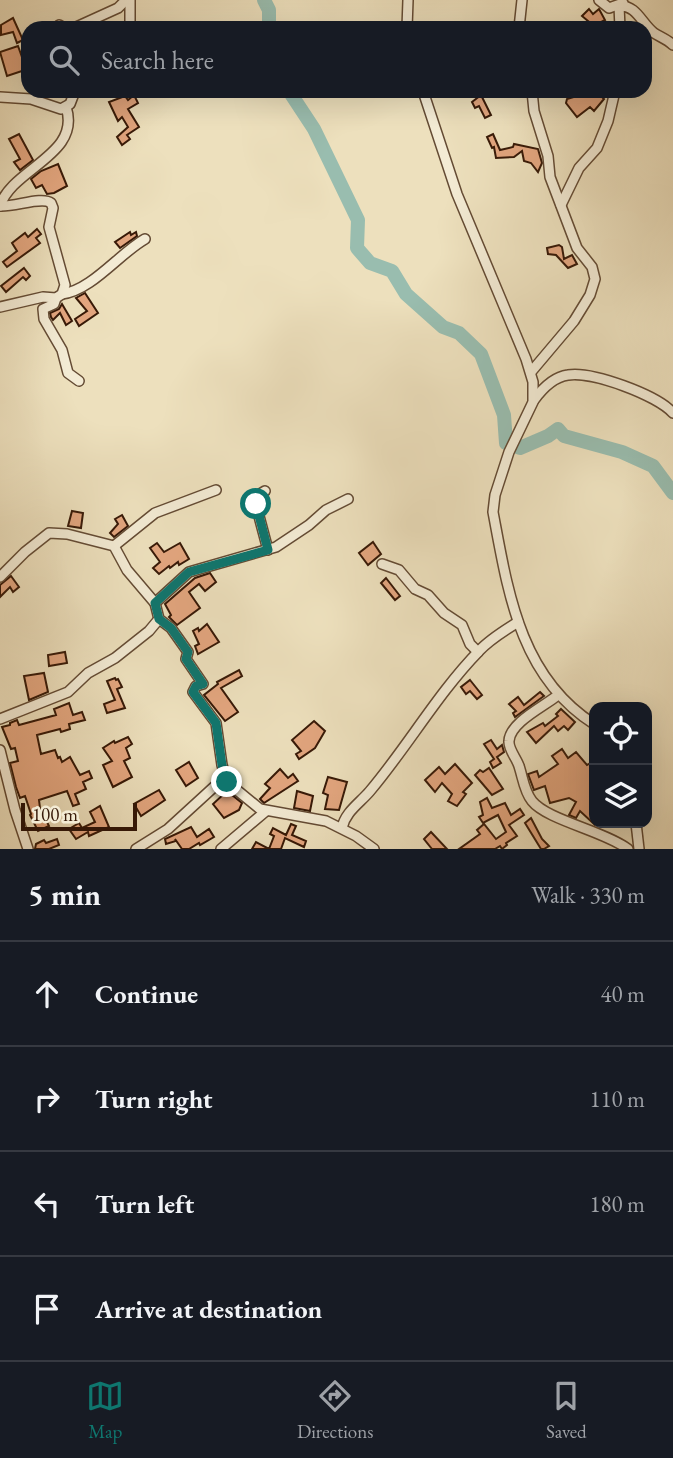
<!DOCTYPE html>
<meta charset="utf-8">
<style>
:root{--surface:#171b24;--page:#20242c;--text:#f1f3f6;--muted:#9ea1a6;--line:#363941;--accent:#0f766e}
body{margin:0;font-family:"EB Garamond",serif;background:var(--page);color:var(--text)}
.controls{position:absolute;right:21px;bottom:21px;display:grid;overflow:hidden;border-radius:14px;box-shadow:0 7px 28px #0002}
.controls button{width:63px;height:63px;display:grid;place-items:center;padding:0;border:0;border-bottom:2px solid var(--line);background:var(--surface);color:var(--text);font:35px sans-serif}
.scale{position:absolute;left:21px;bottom:18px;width:116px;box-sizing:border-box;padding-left:7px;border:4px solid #371907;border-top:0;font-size:19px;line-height:24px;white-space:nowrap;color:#371907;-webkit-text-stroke:5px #f3ebd4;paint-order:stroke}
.stop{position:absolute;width:21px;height:21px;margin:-16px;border:5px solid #0f766e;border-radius:50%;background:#fff}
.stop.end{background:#0f766e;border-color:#fff;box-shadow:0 2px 7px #0008}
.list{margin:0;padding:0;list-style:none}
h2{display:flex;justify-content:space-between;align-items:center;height:91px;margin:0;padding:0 28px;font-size:30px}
h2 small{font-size:23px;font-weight:400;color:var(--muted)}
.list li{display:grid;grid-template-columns:46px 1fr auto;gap:21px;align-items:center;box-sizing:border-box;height:105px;padding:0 28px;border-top:2px solid var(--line)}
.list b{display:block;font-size:26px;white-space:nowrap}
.list em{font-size:23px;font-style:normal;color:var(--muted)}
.icon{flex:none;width:38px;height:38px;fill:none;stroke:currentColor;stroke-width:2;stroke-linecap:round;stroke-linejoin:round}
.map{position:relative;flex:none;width:673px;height:849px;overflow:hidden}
.search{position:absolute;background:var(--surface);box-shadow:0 7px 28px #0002;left:21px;right:21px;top:21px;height:77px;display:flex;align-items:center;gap:18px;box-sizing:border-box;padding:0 24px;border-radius:21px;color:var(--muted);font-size:26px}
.sheet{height:511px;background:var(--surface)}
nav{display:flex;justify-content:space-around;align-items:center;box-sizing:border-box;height:98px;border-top:2px solid var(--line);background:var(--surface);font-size:19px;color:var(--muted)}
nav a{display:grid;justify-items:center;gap:4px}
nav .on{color:var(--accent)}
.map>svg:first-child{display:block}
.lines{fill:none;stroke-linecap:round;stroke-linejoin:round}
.river{stroke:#99bdaf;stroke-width:14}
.building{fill:#e3a67f;stroke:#371907;stroke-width:2}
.minor-casing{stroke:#644b34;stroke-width:12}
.minor{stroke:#f3ebd4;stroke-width:9}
.route{stroke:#0f766e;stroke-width:9}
</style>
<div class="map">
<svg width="673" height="849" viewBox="0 0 673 849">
<rect width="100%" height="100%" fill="#ede0bd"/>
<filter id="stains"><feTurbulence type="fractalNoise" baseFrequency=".00286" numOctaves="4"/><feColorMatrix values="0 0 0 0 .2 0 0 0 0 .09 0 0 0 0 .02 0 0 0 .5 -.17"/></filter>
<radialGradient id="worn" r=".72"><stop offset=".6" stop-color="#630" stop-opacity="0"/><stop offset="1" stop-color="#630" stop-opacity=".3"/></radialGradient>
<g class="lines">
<g class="river">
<polyline points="264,0 269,10 269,28"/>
<polyline points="289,91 314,129 358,220 357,248 370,263 392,271 406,294 443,327 459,333 481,354 504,415 506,443 520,448 548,436 558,429 564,436 622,452 653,466 673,493"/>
</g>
</g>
<g class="building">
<polygon points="589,9 593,14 599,9 605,20 594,26 582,16"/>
<polygon points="13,18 23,40 17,43 13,32 1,35 1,25"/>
<polygon points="18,46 22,57 28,54 28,69 7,76 0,52"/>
<polygon points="577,91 581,96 587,92 590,96 595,91 605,91 601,96 604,99 594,111 590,107 577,117 566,103 567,99 574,97 572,94"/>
<polygon points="134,95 138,103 128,109 139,127 127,135 130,139 122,145 117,137 128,127 122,117 118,121 109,102 125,96 128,100"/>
<polygon points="481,95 491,115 485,118 479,106 475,108 472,102"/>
<polygon points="19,134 33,160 20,170 14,162 20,159 9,139"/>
<polygon points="493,134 500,150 513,147 514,144 538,149 542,163 538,172 531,163 524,161 522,151 514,157 496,158 494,147 492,148 487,137"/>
<polygon points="58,164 67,186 54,193 47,194 42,185 36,188 31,179 41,171"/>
<polygon points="37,229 41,234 36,238 40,243 7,267 3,262 17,251 12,243 25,233 28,237"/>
<polygon points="130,232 131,235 136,232 137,236 120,248 115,242"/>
<polygon points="559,245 562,247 564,259 572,255 577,264 568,268 556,255 548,254 547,248"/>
<polygon points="24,268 30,276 26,280 23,277 6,292 1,286"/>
<polygon points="85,293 98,313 79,326 75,319 87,311 76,298"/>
<polygon points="62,304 72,321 66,325 60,313 53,320 51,317 50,313 59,309"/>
<polygon points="72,511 83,513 81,528 68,526"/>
<polygon points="122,515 128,526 114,537 110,533 118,524 115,519"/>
<polygon points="373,542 381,554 368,565 359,553"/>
<polygon points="157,543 164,552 180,543 189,559 179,565 178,562 170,568 169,566 159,574 153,568 160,562 150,548"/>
<polygon points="210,573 216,582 205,591 199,584 189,592 200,608 177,625 169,617 171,615 165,604 195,578"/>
<polygon points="11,576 19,587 13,592 10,587 0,597 0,585"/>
<polygon points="386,578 400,596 395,600 381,583"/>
<polygon points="207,624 219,642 198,654 195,646 199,644 193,631 198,628 199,631"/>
<polygon points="65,652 67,663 49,666 48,655"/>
<polygon points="239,670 242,676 221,688 238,712 225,721 204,695 218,684 217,682"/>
<polygon points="44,673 48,692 29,700 24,676"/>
<polygon points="115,678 116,680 118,679 122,687 117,689 125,708 107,713 104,704 115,700 107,681"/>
<polygon points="470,680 482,695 477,699 470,691 466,694 461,687"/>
<polygon points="540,692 544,696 515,717 513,713 516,711 509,704 518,697 524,705"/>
<polygon points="69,703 73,715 82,712 85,720 69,724 70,729 61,732 60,729 37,735 41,754 55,750 58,758 60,757 62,762 70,757 80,775 89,771 92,778 83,782 86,789 75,794 79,804 73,806 67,791 39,800 40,808 49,826 38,831 30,815 31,814 25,796 20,798 16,787 10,763 18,761 15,748 11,749 2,727 10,725 10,723 17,720 19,725 56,715 54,709"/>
<polygon points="561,709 575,722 568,730 564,726 558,731 554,726 536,743 527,732 543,723 545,726 558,716 556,714"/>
<polygon points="314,721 325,731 315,748 299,759 296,754 301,751 292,740"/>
<polygon points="128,737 132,744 126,748 130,758 124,761 132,777 113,787 103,765 112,761 103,748 114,741 115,743"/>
<polygon points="491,740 497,749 502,745 504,752 497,757 501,763 493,768 490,762 494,759 484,744"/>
<polygon points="562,749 568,758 576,752 587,765 594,761 594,824 580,811 576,818 569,815 576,802 569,798 550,803 545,786 534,790 528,774 537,771 539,777 558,764 552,756"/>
<polygon points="189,762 198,778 186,786 176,770"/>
<polygon points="455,764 472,783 463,792 466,794 457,806 448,801 452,794 442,783 435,792 425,780 439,767 445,774"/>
<polygon points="489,768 503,789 492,795 475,775 480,770 483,772"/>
<polygon points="280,769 288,778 293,774 298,781 264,803 260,799 270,788 265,784"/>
<polygon points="328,777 347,782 339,810 325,809 328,795 323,793"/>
<polygon points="159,790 165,800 141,816 134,804"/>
<polygon points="227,791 242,803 239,810 224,818 213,804"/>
<polygon points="297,791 313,796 310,811 294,808"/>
<polygon points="487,798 492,808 505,803 511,815 520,809 524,815 509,825 517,836 506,843 507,845 502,849 500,846 495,849 459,849 480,834 477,830 484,824 496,839 506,832 498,815 483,823 479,817 483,815 480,802"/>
<polygon points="100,806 109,827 89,836 88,832 76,839 69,829 79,823 82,828 95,822 90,812"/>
<polygon points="531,818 542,839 549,846 544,849 541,849 525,823"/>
<polygon points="291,824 296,826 292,835 306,841 304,847 285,838 281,849 252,849 256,842 269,849 274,836 270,834 273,828 286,835"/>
<polygon points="191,827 197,837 209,829 214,837 200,845 199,843 189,849 182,849 175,839 176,841 166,844 165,839"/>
<polygon points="431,832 447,849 432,849 424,839"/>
<polygon points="57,839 59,845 49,849 35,849 36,844 44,840 46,843"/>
</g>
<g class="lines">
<defs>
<g id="minor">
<polyline points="130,0 130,28"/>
<polyline points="599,0 609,8 623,3"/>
<polyline points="59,25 64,28"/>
<polyline points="74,28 118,8 126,0"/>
<polyline points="407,28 408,0"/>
<polyline points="519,28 522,0"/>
<path d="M620 28 619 6C637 5 641 23 654 33 660 37 667 39 673 45"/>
<path d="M423 91 457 194 526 359 533 382V402L509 452 495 495 493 512C508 592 520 677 594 724"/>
<polyline points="0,97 31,99 61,109 70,104 75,91"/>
<polyline points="561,205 579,168 597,148 608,121 615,91"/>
<path d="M0 206C15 207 42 196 51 203L53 208 49 227 65 285 62 294 56 298 43 297 0 307"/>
<path d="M0 206C12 168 82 155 66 107"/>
<path d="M62 294C91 291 120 253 145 239"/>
<polyline points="56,298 54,304 43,309 44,319 62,350 68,373 79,381"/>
<polyline points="531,372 574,321 590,295 595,279 592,267 577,248 550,177 548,156 534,111 532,91"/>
<path d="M534 400C542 389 553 377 568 375 592 371 657 395 673 413"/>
<polyline points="265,491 260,494 255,501 268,550"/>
<polyline points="114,546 155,513 216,490"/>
<polyline points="382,564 399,570 415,589 428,595 444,613 462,625 470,644 478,652"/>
<polyline points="0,577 25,552 49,533 67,534 114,546 127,570 155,603 159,619 171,628 188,652 186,659 203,684 196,686 193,692 216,723 222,765 227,782"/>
<polyline points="155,603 189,572 276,547 309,525 326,510 348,499"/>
<path d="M558 695C545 706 510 722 509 741 508 749 517 759 519 766 523 778 524 791 532 801 547 820 604 831 628 849"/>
<polyline points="0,719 68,692 88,673 115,658 149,631 159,619"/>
<polyline points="0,750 15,810 28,849"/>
<polyline points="636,823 639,849"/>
<path d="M342 828C345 812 360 803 370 791 408 746 438 693 479 651 490 639 504 631 518 622"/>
<polyline points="136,849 168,829 215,786 227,782 260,809 326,821 356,836 374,849"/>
<polyline points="221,849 266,811"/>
</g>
</defs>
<use href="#minor" class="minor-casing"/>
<use href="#minor" class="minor"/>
</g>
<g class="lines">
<polyline class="route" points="227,782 222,765 216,723 193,692 196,686 203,684 186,659 188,652 171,628 159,619 155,603 189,572 268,550 256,504"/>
</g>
<rect width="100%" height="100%" filter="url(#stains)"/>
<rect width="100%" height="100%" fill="url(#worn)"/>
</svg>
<div class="controls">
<button><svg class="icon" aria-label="locate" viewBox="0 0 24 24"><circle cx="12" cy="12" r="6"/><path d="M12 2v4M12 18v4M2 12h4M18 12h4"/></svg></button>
<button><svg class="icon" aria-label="layers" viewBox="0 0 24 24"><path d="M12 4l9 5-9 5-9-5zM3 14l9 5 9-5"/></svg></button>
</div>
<div class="scale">100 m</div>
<div class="stop" style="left:256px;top:504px"></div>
<div class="stop end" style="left:227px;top:782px"></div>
<div class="search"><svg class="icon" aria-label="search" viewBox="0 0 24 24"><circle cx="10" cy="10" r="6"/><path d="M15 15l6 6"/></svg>Search here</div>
</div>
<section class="sheet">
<h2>5 min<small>Walk · 330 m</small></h2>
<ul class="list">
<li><svg class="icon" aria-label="ahead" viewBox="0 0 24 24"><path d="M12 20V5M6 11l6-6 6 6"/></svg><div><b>Continue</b></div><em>40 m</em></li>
<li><svg class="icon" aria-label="right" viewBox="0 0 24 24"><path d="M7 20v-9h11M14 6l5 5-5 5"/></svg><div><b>Turn right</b></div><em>110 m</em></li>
<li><svg class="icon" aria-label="left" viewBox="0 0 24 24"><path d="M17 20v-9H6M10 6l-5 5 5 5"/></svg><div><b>Turn left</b></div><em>180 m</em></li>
<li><svg class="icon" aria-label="arrive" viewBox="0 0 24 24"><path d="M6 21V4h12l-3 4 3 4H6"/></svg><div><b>Arrive at destination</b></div></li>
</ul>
</section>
<nav>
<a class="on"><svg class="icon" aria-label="map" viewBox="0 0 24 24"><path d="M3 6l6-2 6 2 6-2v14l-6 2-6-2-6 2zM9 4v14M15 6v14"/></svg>Map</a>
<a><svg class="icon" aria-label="directions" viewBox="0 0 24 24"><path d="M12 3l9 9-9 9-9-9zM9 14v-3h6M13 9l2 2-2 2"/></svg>Directions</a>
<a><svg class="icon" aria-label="saved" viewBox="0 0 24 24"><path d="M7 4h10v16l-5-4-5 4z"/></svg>Saved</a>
</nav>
